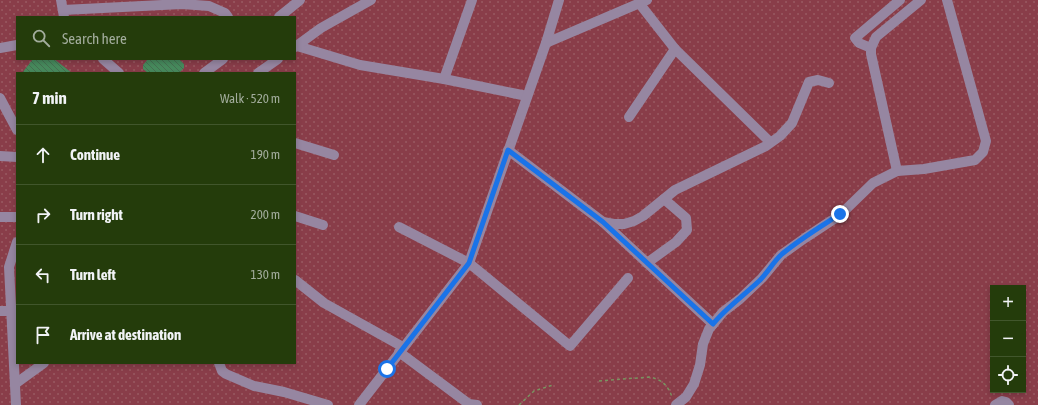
<!DOCTYPE html>
<meta charset="utf-8">
<style>
:root{--surface:#243c0b;--page:#304719;--text:#f1f3f6;--muted:#a3ad9d;--line:#41562c}
body{margin:0;font-family:"Asap Condensed",sans-serif;background:var(--page);color:var(--text)}
.controls{position:absolute;right:12px;bottom:12px;display:grid;overflow:hidden;border-radius:0px;box-shadow:0 2px 6px #0003}
.controls button{width:36px;height:36px;display:grid;place-items:center;padding:0;border:0;border-bottom:1px solid var(--line);background:var(--surface);color:var(--text);font:20px sans-serif}
.stop{position:absolute;width:12px;height:12px;margin:-9px;border:3px solid #1a73e8;border-radius:50%;background:#fff}
.stop.end{background:#1a73e8;border-color:#fff;box-shadow:0 1px 4px #0008}
.list{margin:0;padding:0;list-style:none}
h2{display:flex;justify-content:space-between;align-items:center;height:52px;margin:0;padding:0 16px;font-size:17px}
h2 small{font-size:13px;font-weight:400;color:var(--muted)}
.list li{display:grid;grid-template-columns:26px 1fr auto;gap:12px;align-items:center;box-sizing:border-box;height:60px;padding:0 16px;border-top:1px solid var(--line)}
.list b{display:block;font-size:15px;white-space:nowrap}
.list em{font-size:13px;font-style:normal;color:var(--muted)}
.icon{flex:none;width:22px;height:22px;fill:none;stroke:currentColor;stroke-width:2;stroke-linecap:round;stroke-linejoin:round}
.map{position:relative;flex:none;width:1038px;height:405px;overflow:hidden}
.search{position:absolute;background:var(--surface);box-shadow:0 2px 6px #0003;left:16px;top:16px;width:280px;height:44px;display:flex;align-items:center;gap:10px;box-sizing:border-box;padding:0 14px;border-radius:0px;color:var(--muted);font-size:15px}
.panel{position:absolute;background:var(--surface);box-shadow:0 2px 6px #0003;left:16px;top:72px;width:280px;height:292px;border-radius:0px}
.map>svg:first-child{display:block}
.grass{fill:url(#grass-dots);fill-rule:evenodd}
.building{fill:url(#building-back-hatch)}
.lines{fill:none;stroke-linecap:round;stroke-linejoin:round}
.path{stroke:#799460;stroke-width:1.5;stroke-dasharray:3 3;stroke-linecap:butt}
.minor{stroke:#9686a1;stroke-width:10}
.route{stroke:#1a73e8;stroke-width:5}
</style>
<div class="map">
<svg width="1038" height="405" viewBox="0 0 1038 405">
<defs>
<pattern id="grass-dots" width="8" height="8" patternUnits="userSpaceOnUse"><rect width="8" height="8" fill="#893d49"/><path d="M2 2h.1M6 6h.1" fill="none" stroke="#995a62" stroke-width="1.8" stroke-linecap="round"/></pattern>
<pattern id="building-back-hatch" width="6" height="6" patternUnits="userSpaceOnUse"><rect width="6" height="6" fill="#478a5d"/><path d="M-1 5l2 2M0 0l6 6M5-1l2 2" fill="none" stroke="#457051"/></pattern>
</defs>
<rect width="100%" height="100%" fill="#30500f"/>
<path class="grass" d="M0 0H1038V405H0ZM17 17H295V59H17ZM17 73H295V363H17ZM993 288H1023V390H993Z"/>
<g class="building">
<polygon points="33,59 54,59 72,73 22,73"/>
<polygon points="148,59 179,59 184,64 184,68 179,73 148,73 143,69 143,65"/>
</g>
<g class="lines">
<g class="path">
<path d="M599 381 649 377C661 379 668 385 672 397"/>
<polyline points="519,405 534,391 553,385"/>
</g>
<g class="minor">
<polyline points="61,0 64,17"/>
<polyline points="639,3 675,49 770,142"/>
<polyline points="63,10 182,4 209,6 225,13 228,17"/>
<polyline points="279,17 300,0"/>
<polyline points="546,43 647,0"/>
<polyline points="297,46 360,65 444,79 527,96"/>
<polyline points="295,47 321,28 371,0"/>
<polyline points="0,48 17,45"/>
<polyline points="871,48 859,43 855,38 900,0"/>
<polyline points="103,59 119,73"/>
<polyline points="204,73 223,59"/>
<polyline points="258,73 278,59"/>
<polyline points="444,79 472,0"/>
<polyline points="0,98 17,130"/>
<polyline points="629,117 675,49"/>
<polyline points="295,143 334,155"/>
<polyline points="508,150 603,222 614,224 624,224 634,221 643,216 675,190 766,146 780,136 792,123 809,82 818,80 829,83"/>
<polyline points="0,156 17,157"/>
<polyline points="897,171 871,54 871,48 876,37 921,0"/>
<polyline points="295,216 323,225"/>
<polyline points="0,217 17,217"/>
<polyline points="603,222 713,324"/>
<polyline points="399,227 469,263 570,346 628,278"/>
<polyline points="647,263 676,242 687,230 686,218 664,199"/>
<polyline points="295,280 324,303 403,347"/>
<polyline points="0,311 11,311"/>
<polyline points="399,352 469,404 477,405"/>
<polyline points="219,363 222,371 226,374 254,386 284,392 328,405"/>
<polyline points="15,384 44,363"/>
<polyline points="16,405 9,267 17,242"/>
<polyline points="359,405 469,263 546,43 559,0"/>
<polyline points="676,405 686,397 694,384 700,365 703,344 709,329 723,312 740,299 762,278 781,255 805,238 840,215 873,183 897,171 924,169 975,160 983,152 986,141 947,0"/>
<polyline points="995,405 1002,401 1006,402 1009,405"/>
</g>
</g>
<g class="lines">
<path class="route" d="M387 369 469 263 508 150 603 222 713 324C726 308 743 296 758 282 767 274 773 262 782 254 800 239 820 227 840 214"/>
</g>
</svg>
<div class="controls">
<button>+</button>
<button>−</button>
<button><svg class="icon" aria-label="locate" viewBox="0 0 24 24"><circle cx="12" cy="12" r="6"/><path d="M12 2v4M12 18v4M2 12h4M18 12h4"/></svg></button>
</div>
<div class="stop" style="left:387px;top:369px"></div>
<div class="stop end" style="left:840px;top:214px"></div>
<div class="search"><svg class="icon" aria-label="search" viewBox="0 0 24 24"><circle cx="10" cy="10" r="6"/><path d="M15 15l6 6"/></svg>Search here</div>
<section class="panel">
<h2>7 min<small>Walk · 520 m</small></h2>
<ul class="list">
<li><svg class="icon" aria-label="ahead" viewBox="0 0 24 24"><path d="M12 20V5M6 11l6-6 6 6"/></svg><div><b>Continue</b></div><em>190 m</em></li>
<li><svg class="icon" aria-label="right" viewBox="0 0 24 24"><path d="M7 20v-9h11M14 6l5 5-5 5"/></svg><div><b>Turn right</b></div><em>200 m</em></li>
<li><svg class="icon" aria-label="left" viewBox="0 0 24 24"><path d="M17 20v-9H6M10 6l-5 5 5 5"/></svg><div><b>Turn left</b></div><em>130 m</em></li>
<li><svg class="icon" aria-label="arrive" viewBox="0 0 24 24"><path d="M6 21V4h12l-3 4 3 4H6"/></svg><div><b>Arrive at destination</b></div></li>
</ul>
</section>
</div>
